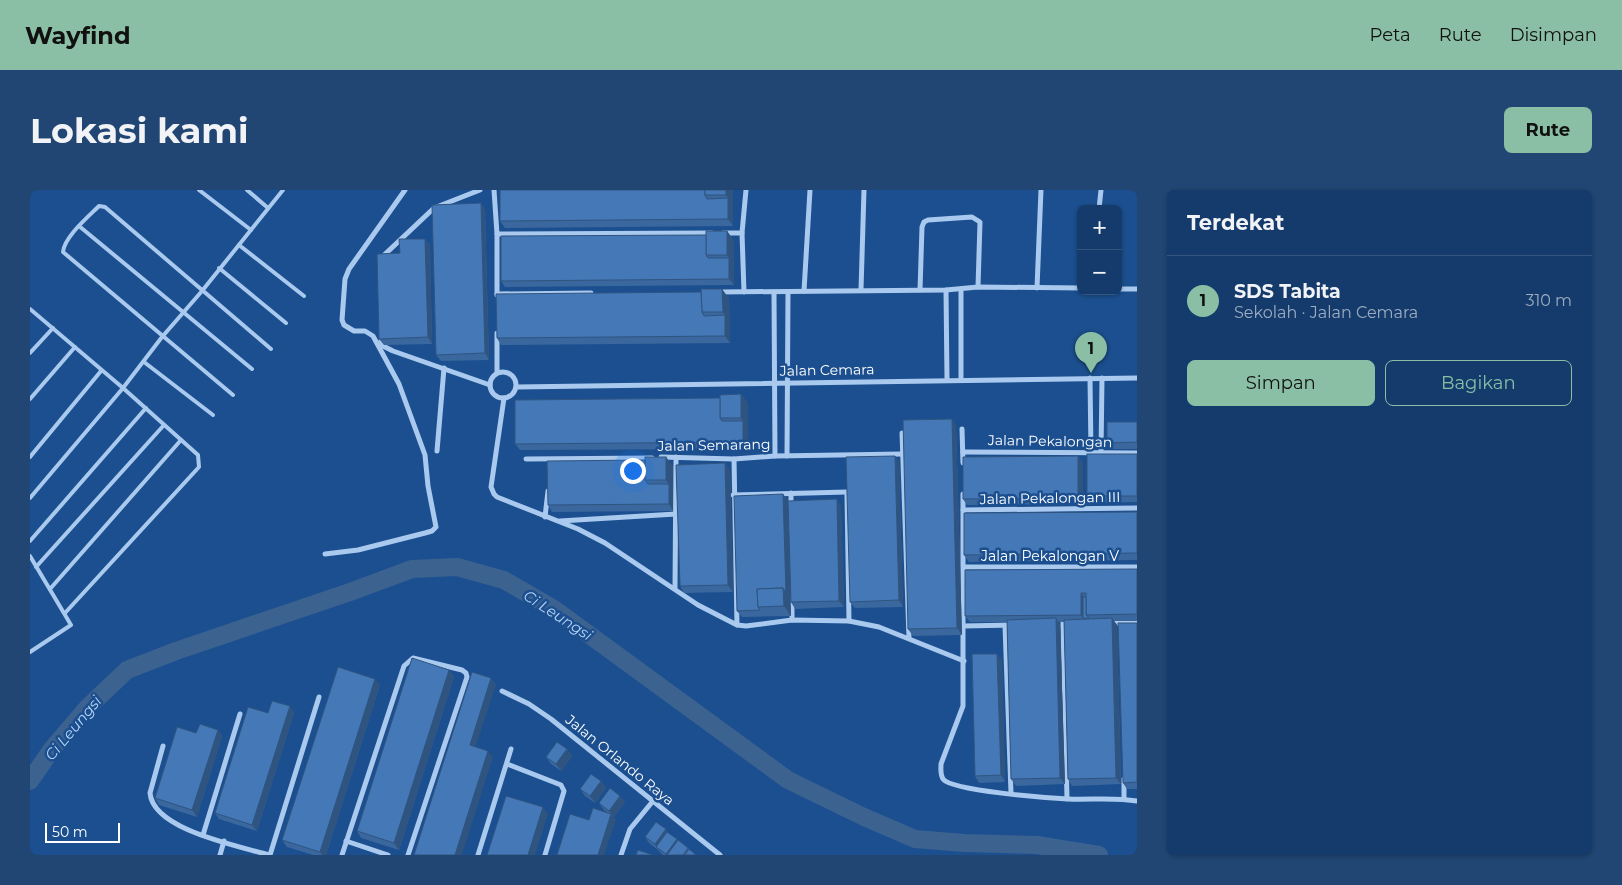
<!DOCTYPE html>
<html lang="id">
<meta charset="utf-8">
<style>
:root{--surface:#143b6b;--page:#214673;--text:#f1f3f6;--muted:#9dadc1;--line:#33557e;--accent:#8abfa5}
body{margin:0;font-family:Montserrat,sans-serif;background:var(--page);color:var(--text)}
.controls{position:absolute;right:15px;top:15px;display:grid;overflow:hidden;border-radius:8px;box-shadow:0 1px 4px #0004}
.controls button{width:45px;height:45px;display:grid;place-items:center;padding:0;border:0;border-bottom:1px solid var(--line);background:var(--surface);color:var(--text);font:25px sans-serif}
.scale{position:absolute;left:15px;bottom:12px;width:75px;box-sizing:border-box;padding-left:5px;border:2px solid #fff;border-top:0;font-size:14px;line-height:18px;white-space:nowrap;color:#fff;-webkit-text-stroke:4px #1b4f8f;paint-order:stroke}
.you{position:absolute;left:602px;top:280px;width:18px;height:18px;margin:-12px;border:4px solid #fff;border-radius:50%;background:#1a73e8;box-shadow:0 0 0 8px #1a73e833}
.badge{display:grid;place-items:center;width:32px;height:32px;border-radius:50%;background:var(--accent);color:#111;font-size:16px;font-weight:700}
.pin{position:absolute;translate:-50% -41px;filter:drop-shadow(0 1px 2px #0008)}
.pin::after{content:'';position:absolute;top:26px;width:18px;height:15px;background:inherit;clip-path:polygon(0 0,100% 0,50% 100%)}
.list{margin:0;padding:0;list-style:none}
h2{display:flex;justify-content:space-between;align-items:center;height:65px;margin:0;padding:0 20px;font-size:21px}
h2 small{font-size:16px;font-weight:400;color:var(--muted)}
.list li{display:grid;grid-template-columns:32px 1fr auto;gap:15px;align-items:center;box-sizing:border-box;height:90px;padding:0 20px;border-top:1px solid var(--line)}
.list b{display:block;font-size:19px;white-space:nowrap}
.list p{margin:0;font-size:16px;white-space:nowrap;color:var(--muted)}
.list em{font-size:16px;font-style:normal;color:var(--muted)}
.actions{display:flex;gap:10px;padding:15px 20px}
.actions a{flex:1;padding:11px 0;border:1px solid var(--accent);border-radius:8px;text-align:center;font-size:18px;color:var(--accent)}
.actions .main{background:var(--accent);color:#111}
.map{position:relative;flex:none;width:1107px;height:665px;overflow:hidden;border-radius:8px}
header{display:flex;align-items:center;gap:30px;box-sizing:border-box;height:70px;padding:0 25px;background:var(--accent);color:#111}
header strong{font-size:24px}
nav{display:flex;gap:28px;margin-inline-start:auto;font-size:18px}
.intro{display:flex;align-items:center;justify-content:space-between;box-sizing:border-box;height:120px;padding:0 30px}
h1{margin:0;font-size:35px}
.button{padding:12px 22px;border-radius:8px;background:var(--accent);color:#111;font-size:18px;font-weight:700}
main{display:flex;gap:30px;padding:0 30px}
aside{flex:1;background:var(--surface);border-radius:8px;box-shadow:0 1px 4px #0004}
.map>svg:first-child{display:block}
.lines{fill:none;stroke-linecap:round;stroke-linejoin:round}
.river{stroke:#3c6290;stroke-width:18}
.lane{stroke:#a9c9ee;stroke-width:4}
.street{stroke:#a9c9ee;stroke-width:5}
.wall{fill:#3a679d}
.shaded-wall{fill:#305480}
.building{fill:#4478b7;stroke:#305480}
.labels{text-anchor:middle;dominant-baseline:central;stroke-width:5;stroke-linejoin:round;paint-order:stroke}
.street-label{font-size:14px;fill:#fff;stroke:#1b4f8f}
.water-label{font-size:15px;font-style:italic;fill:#b5d3f5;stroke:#1b4f8f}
</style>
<header>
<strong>Wayfind</strong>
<nav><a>Peta</a><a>Rute</a><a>Disimpan</a></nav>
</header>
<div class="intro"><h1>Lokasi kami</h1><a class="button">Rute</a></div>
<main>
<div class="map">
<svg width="1107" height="665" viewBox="0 0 1107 665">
<rect width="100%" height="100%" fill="#1b4f8f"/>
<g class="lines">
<polyline class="river" points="0,591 22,559 57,518 97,480 146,461 320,402 382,379 427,377 474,390 524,419 758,590 834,627 885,649 934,653 1007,655 1069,665"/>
<g class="lane">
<polyline points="169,0 221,40"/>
<polyline points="217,0 238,18"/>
<polyline points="49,36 222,179"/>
<polyline points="209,55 274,106"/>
<polyline points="189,78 256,133"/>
<polyline points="0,119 93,198 168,265 169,277 35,423"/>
<polyline points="0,163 23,138"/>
<polyline points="114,172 183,225"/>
<path d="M203 205 33 62C34 47 59 26 69 16L75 17 241 159"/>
<polyline points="0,209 45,157"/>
<polyline points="0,267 71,181"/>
<polyline points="0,308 93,198 132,147 172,101 253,0"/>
<polyline points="0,351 116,218"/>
<polyline points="0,366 41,435 0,462"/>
<polyline points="6,377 134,235"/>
<polyline points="20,399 151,250"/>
</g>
<g class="street">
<polyline points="464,0 467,44 467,105"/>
<polyline points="1069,19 1071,0"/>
<polyline points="693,43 712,43"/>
<polyline points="467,44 682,43"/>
<polyline points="351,68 404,18 450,0"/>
<polyline points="1007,98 1011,0"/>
<polyline points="1088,99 1107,99"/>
<polyline points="831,100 834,0"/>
<polyline points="890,100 892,37 894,32 898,30 942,27 950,32 948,97"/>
<polyline points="916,100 917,190"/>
<polyline points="774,101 780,0"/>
<polyline points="690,102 916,100 948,97 1051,98"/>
<polyline points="714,102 712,43 716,0"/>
<polyline points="744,103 745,266"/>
<polyline points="467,104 561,103"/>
<polyline points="467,143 467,183"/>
<polyline points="351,151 353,156 363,161 460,195"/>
<circle cx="473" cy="195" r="13"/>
<polyline points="1060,188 1061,263"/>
<polyline points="931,190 931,99"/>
<polyline points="487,197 1107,188"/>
<polyline points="474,208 461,297 464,304 467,307 548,339 575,353 668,415 707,435 716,436 762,430 819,431 849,437 934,471"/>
<polyline points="932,239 933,273"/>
<polyline points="872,243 879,448"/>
<polyline points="407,261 414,178"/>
<polyline points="933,262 1107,263"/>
<polyline points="1071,264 1072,188"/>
<polyline points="757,266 758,102"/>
<polyline points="631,267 704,269 745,266 872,264"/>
<polyline points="496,269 622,268"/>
<polyline points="704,269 707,435"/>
<polyline points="761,303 761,315"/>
<path d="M933 304V516L911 574C911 579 910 584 913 589 922 601 1019 608 1038 609 1061 610 1084 607 1107 611"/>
<polyline points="703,305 817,302"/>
<polyline points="817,305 819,431"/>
<polyline points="933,320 1107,318"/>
<polyline points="515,327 518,301"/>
<polyline points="530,331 646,324"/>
<polyline points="295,364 328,360 395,343 402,341 406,337 398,296 395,265 369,194 343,146 335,141 324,141 314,135 312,130 315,89 319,79 375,0"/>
<polyline points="934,377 1107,377"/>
<polyline points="645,398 646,267"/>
<polyline points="762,409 762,430"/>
<polyline points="1033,433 1037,609"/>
<polyline points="1079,433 1107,433"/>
<polyline points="934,436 983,435"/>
<polyline points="975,436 981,603"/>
<polyline points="472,501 499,514 521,529 690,665"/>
<path d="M133 556 120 603C123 640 209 656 239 665"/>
<polyline points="477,574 531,595 534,601 515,665"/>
<polyline points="1094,589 1094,608"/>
<polyline points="173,645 210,524"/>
<polyline points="316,651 358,665"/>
<polyline points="190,665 194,651"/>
<polyline points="240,665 289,507"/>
<polyline points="312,665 374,476 383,468 432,480 436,483 437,487 378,665"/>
<polyline points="448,665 481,559"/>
<polyline points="591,665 600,639 623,611"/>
</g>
</g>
<g class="wall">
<polygon points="703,0 703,36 475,38 470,31"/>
<polygon points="451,13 455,20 459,170 411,171 406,165"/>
<polygon points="697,41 704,51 704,95 475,97 471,91 676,45"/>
<polygon points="395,49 400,55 402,154 354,155 349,149"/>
<polygon points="692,99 699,109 700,153 471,155 467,148 671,102"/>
<polygon points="711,204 718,214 718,259 490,260 485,254 690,208"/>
<polygon points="1107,232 1107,259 1082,259 1077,253"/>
<polygon points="926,235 932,445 883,446 878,439"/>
<polygon points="1107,264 1107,312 1062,313 1057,306"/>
<polygon points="865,266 869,272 873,417 825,418 820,412"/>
<polygon points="1048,266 1053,273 1053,314 937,315 933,309"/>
<polygon points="636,267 643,277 643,321 522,322 518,315 615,270"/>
<polygon points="700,280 703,402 654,403 650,396"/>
<polygon points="753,304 758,311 761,426 712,427 707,421"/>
<polygon points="811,316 814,417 765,419 761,412"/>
<polygon points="1107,322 1107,370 939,372 934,365"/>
<polygon points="1107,379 1107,431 1084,431 1087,435 1091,594 1042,596 1038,589 1034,432 1028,432 1030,435 1035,594 986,596 981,589 977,432 940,432 935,426"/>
<polygon points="1107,433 1107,599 1097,599 1093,593"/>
<polygon points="972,470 975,592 949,593 945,586"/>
<polygon points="419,480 424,487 369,660 331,648 327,641"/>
<polygon points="350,495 296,665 283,665 257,657 252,650"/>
<polygon points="238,523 264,523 227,641 189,629 185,623"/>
<polygon points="188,540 192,546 167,627 129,615 125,608 166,543"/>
<polygon points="537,559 542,566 531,581 521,574 516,567"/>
<polygon points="571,591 576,598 565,613 555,606 550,599"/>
<polygon points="590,606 595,612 584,627 583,627 586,630 559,630 578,623 574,620 569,613"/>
<polygon points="638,643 658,658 666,665 633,665 628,660 619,653 615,647"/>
</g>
<g class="shaded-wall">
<polygon points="696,0 703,0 703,36 698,29 698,8 696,5"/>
<polygon points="451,13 455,20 459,170 455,163"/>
<polygon points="697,41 704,51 704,95 699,89 699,68 697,65"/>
<polygon points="395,49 400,55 402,154 398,147"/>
<polygon points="692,99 699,109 700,132 693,122"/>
<polygon points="695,125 700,132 700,153 695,146"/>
<polygon points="711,204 718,214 718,238 711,228"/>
<polygon points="922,229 926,235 932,445 927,438"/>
<polygon points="713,231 718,238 718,259 713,252"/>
<polygon points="865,266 869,272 873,417 869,410"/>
<polygon points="1048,266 1053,273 1053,314 1048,308"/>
<polygon points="636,267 643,277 643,300 636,290"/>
<polygon points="695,273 700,280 703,402 698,395"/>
<polygon points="639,294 643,300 643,321 639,314"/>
<polygon points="753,304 758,311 761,426 754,416"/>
<polygon points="807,309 811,316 814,417 809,411"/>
<polygon points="1051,403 1056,410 1053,428 1051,425"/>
<polygon points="1026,428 1030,435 1035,594 1030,588"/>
<polygon points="1082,428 1087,435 1091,594 1086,588"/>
<polygon points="967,464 972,470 975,592 971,585"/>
<polygon points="419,480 424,487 369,660 364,653"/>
<polygon points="461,488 466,495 444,562 440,555"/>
<polygon points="345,489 350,495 296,665 292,665 290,662"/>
<polygon points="260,516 264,523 227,641 222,635"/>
<polygon points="188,540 192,546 167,627 162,620"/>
<polygon points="537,559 542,566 531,581 526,574"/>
<polygon points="458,561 463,567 432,665 425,665"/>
<polygon points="571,591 576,598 565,613 560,606"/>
<polygon points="590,606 595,612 584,627 579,621"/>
<polygon points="513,617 518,624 505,665 498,665"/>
<polygon points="581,624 586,630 574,665 568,665"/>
<polygon points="636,639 640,646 627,658 625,654"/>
<polygon points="647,649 652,656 645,665 636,665 636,664"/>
</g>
<g class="building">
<polygon points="470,0 675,0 675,5 677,9 698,8 698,29 470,31"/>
<rect x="675" y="0" width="21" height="5"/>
<polygon points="451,13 455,163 406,165 402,15"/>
<rect x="676" y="41" width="21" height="24"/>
<polygon points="676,45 676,65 678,68 699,68 699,89 471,91 471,46"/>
<polygon points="369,49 395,49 398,147 349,149 347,64 370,63"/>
<polygon points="671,99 692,99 693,122 672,122"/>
<polygon points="671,102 672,122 674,126 695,125 695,146 467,148 466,104"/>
<polygon points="711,204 711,228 690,228 690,205"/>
<polygon points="690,208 690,228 692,231 713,231 713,252 485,254 485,210"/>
<polygon points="922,229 927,438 878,439 873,230"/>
<polygon points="1077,232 1107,232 1107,252 1077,253"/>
<rect x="1057" y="264" width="50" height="42"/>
<polygon points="865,266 869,410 820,412 816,267"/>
<polygon points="1048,266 1048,308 933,309 933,267"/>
<rect x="615" y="267" width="21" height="23"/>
<polygon points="615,270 615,290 618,294 639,294 639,314 518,315 517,271"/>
<polygon points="695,273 698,395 650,396 646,275"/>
<polygon points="753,304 756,402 753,398 727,399 728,417 730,420 707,421 704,306"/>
<polygon points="807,309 809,411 761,412 758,311"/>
<polygon points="1107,322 1107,363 934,365 934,323"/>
<polygon points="1107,379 1107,424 1056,425 1056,403 1051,403 1051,425 935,426 935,380"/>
<polygon points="753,398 754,416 728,417 727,399"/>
<polygon points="1053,407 1056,407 1056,425 1059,428 1053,428"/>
<polygon points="1026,428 1030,588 981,589 977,430"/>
<polygon points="1082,428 1086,588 1038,589 1034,430"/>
<polygon points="1088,433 1107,433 1107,592 1093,593"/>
<polygon points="942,464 967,464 971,585 945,586"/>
<polygon points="382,468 419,480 364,653 327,641"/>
<polygon points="308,477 345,489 290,662 252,650"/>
<polygon points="442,482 461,488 440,555 458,561 425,665 384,665"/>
<polygon points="242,511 260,516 222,635 185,623 218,517 238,523"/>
<polygon points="170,534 188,540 162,620 125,608 147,537 166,543"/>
<polygon points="527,552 537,559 526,574 516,567"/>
<polygon points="561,584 571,591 560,606 550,599"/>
<polygon points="580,598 590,606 579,621 569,613"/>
<polygon points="476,606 513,617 498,665 457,665"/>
<polygon points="563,618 581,624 568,665 527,665 540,624 559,630"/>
<polygon points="626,632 636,639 625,654 615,647"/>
<polygon points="637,642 647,649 636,664 626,657"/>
<polygon points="648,650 658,658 653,665 637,665"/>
<polygon points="659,659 666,665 655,665"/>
<polygon points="608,660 623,665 606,665"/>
</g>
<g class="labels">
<g class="street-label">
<text transform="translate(797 180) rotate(-1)">Jalan Cemara</text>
<text transform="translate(1020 251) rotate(1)">Jalan Pekalongan</text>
<text transform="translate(684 255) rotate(-1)">Jalan Semarang</text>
<text transform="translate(1020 308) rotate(-1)">Jalan Pekalongan III</text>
<text x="1020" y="366">Jalan Pekalongan V</text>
<text transform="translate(590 570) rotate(39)">Jalan Orlando Raya</text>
</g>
<g class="water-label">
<text transform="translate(528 425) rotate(33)">Ci Leungsi</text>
<text transform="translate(43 538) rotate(-50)">Ci Leungsi</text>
</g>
</g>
</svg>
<div class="controls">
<button>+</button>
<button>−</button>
</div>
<div class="scale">50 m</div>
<div class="you"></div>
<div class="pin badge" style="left:1061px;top:183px">1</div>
</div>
<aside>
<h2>Terdekat<small></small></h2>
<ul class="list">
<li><span class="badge">1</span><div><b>SDS Tabita</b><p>Sekolah · Jalan Cemara</p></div><em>310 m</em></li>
</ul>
<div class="actions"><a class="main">Simpan</a><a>Bagikan</a></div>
</aside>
</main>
